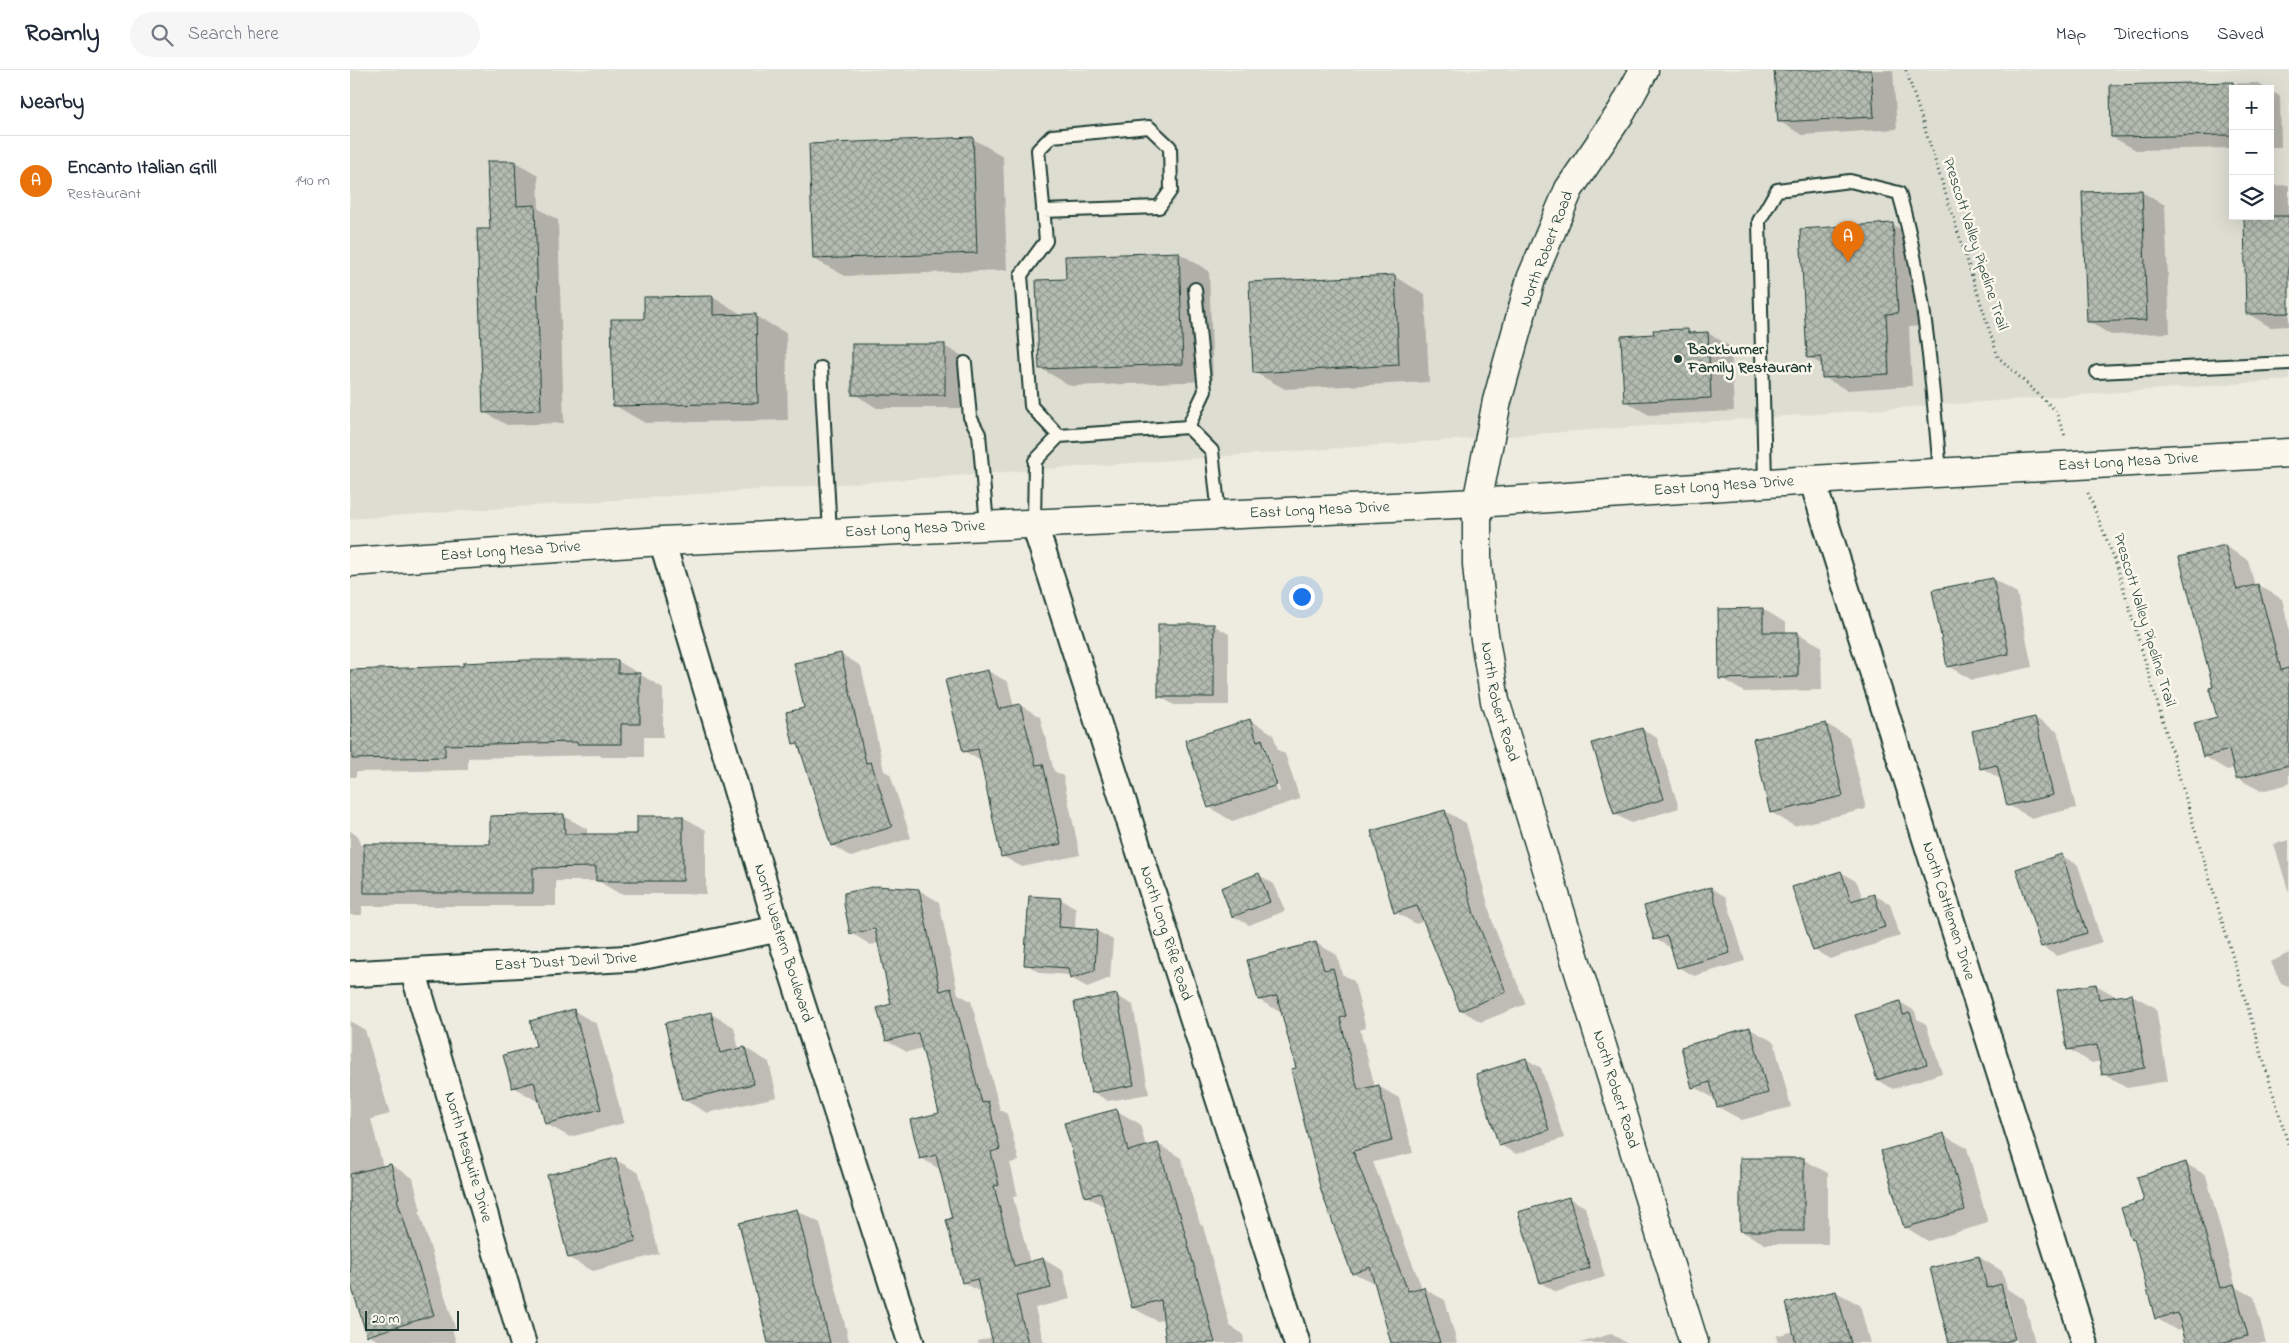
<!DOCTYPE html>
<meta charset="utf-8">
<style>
:root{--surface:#fff;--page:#f6f6f7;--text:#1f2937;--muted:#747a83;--line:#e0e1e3;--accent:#7c3aed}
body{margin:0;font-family:"Indie Flower",sans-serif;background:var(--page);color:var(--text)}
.controls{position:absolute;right:15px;top:15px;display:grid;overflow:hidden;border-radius:0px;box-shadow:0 5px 20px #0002}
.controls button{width:45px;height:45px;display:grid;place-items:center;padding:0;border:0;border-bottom:1px solid var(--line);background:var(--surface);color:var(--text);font:25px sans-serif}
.scale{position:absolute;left:15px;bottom:12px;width:94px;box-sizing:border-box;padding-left:5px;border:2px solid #1f3d34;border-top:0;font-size:14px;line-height:18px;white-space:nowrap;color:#1f3d34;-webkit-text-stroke:4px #fbf7ec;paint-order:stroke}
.you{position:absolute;left:951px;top:526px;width:18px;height:18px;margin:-12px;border:4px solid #fff;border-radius:50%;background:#1a73e8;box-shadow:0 0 0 8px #1a73e833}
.badge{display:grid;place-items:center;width:32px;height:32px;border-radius:50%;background:var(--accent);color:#fff;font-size:16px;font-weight:700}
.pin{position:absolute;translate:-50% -41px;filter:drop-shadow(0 1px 2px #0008)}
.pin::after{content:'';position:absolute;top:26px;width:18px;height:15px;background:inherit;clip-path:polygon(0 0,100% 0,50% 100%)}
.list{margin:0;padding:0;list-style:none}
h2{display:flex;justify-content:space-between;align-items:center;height:65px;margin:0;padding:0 20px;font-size:21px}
h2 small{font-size:16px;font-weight:400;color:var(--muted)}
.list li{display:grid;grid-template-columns:32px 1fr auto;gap:15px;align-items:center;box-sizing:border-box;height:90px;padding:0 20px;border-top:1px solid var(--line)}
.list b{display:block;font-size:19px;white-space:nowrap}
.list p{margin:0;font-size:16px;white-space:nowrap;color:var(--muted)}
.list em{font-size:16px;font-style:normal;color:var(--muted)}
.icon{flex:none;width:28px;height:28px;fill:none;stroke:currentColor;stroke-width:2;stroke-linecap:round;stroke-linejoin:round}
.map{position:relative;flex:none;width:1939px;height:1273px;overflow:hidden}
header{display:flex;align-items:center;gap:30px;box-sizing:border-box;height:70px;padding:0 25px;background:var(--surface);border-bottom:1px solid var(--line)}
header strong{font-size:24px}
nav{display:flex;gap:28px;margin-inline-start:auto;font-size:18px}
.search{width:350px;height:45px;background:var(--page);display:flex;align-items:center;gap:12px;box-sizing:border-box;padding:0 18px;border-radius:28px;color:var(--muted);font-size:19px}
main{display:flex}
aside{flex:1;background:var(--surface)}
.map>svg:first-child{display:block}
.built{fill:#ddddd2;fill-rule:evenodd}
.shadow{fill:#0003;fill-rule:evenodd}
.building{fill:url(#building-cross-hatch);stroke:#1f3d34}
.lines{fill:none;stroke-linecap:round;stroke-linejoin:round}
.service-casing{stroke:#1f3d34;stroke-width:16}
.minor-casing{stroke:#1f3d34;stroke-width:29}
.tertiary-casing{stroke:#1f3d34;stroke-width:31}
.secondary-casing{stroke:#1f3d34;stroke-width:31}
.path{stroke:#1f3d34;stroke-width:3;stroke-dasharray:1 4;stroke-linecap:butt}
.service{stroke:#fbf7ec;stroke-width:12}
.minor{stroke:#fbf7ec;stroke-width:25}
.tertiary{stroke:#fbf7ec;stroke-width:28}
.secondary{stroke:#fbf7ec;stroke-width:28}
.poi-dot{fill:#1f3d34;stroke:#fbf7ec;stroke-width:2}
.labels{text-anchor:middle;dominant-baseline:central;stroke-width:5;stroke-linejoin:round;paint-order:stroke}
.street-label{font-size:16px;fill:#1f3d34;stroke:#fbf7ec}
.poi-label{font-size:16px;font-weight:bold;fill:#1f3d34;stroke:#fbf7ec;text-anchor:start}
</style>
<header>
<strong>Roamly</strong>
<div class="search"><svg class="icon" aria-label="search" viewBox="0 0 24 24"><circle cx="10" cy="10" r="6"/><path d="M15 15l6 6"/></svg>Search here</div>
<nav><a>Map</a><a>Directions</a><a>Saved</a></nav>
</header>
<main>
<aside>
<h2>Nearby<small></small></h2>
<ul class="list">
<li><span class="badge" style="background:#e8710a">A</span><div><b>Encanto Italian Grill</b><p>Restaurant</p></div><em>140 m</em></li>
</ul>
</aside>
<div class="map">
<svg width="1939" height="1273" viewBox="0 0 1939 1273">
<defs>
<pattern id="building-cross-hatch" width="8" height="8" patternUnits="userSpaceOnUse" patternTransform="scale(1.25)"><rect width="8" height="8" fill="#b4bbb0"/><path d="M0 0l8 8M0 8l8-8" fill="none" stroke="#929990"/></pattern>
</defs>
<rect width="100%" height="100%" fill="#eeece1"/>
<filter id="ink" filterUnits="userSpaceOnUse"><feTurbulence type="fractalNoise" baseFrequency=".02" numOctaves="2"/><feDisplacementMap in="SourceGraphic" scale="10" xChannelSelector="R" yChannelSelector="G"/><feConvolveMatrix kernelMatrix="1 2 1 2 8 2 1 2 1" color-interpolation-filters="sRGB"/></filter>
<g filter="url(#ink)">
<path class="built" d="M0 0H1939V310L0 449ZM1883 19H1920V146H1883Z"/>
<g class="shadow">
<polygon points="1426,0 1543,0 1547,59 1452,65 1429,51"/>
<polygon points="1907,13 1917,19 1883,19 1883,78 1786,80 1762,67 1761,16"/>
<polygon points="1920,21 1930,26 1931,77 1920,77"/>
<polygon points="623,69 653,86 657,200 495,206 464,189"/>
<polygon points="165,92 188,105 189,139 208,150 214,353 157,355 134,342 141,160"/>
<polygon points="1939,115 1939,256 1920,257 1897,243 1920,146 1920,116"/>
<polygon points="1792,122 1815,135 1820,263 1761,265 1738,251"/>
<polygon points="1543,155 1566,168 1571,256 1559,257 1562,316 1497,320 1473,307 1473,295 1458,287"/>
<polygon points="829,183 859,201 863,311 721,316 690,298"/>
<polygon points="1045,207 1075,224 1079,312 935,319 904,302"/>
<polygon points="362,227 393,245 405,246 436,263 438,350 295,353 264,335 295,250"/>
<polygon points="1337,260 1344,264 1358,263 1381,277 1384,341 1299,345 1275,331 1305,265"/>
<polygon points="594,276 618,289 618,338 527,338 504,324"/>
<polygon points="1875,476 1898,490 1905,516 1908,515 1932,529 1939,558 1939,714 1911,721 1887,708 1885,698 1877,700 1854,686 1868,648 1864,618"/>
<polygon points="1643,509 1667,523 1682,597 1622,610 1598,596"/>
<polygon points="1413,539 1436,553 1436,563 1447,563 1471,576 1472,620 1394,622 1371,608"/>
<polygon points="863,555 879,564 879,635 824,635 809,626"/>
<polygon points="491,584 511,596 534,701 540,704 561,768 501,787 482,775 451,677 444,673 455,639"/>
<polygon points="208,591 268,591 313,618 313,667 294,667 294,687 252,687 249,685 118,688 118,700 6,702 6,707 0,707 0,602"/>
<polygon points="638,601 658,612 664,637 670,635 690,647 704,701 713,706 730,785 672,797 652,786 632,692 614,681"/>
<polygon points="1685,648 1708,662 1726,738 1682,748 1658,735 1652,710 1632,698"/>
<path d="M900 650 923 664 928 680 935 684 950 729 882 751 859 737ZM912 674H915L930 721 928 722Z"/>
<polygon points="1476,654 1499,667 1516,739 1444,756 1421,742"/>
<polygon points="1292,659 1307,668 1329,738 1281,753 1265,744"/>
<polygon points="1095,741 1116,753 1144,857 1176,934 1131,952 1111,940 1074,851 1066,854 1045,842"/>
<polygon points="214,746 237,759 237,765 288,765 333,747 356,760 356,824 270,824 248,811 206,811 206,836 12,836 12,845 0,845 0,761 9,767 10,775 141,775"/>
<polygon points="1939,770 1939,823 1924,774"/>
<polygon points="1712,786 1728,795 1752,872 1707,886 1692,877"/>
<polygon points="1491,802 1507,812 1513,829 1524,825 1540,834 1550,866 1480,889 1464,880"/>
<polygon points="909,805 924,814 935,841 899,855 883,846"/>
<path d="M527 817 569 820 589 832 608 924 621 931 650 1040 657 1044 669 1091 660 1093 668 1126 663 1127 680 1193 693 1189 713 1201 720 1229 685 1238 694 1273H628V1271L643 1267 632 1223 613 1212 604 1149 591 1100 571 1088 591 1044 573 978 557 982 537 971 543 935 529 873 521 875 501 863 493 824ZM517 859H531L517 862Z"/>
<polygon points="1361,818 1376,827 1395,891 1344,906 1328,897 1321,878 1305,869"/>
<polygon points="710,829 726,838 725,859 747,861 763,870 760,908 737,917 721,908 720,905 691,903 676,894"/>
<polygon points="966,873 987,885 992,904 1004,911 1016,958 1010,960 1025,1017 1028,1016 1049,1028 1063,1083 1023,1092 1072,1218 1095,1230 1107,1273 1043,1273 1026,1214 1003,1203 933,941 930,942 909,930"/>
<polygon points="1939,883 1939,917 1938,917 1931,913 1921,892"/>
<polygon points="1746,915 1767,927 1782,925 1806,938 1818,1011 1777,1018 1753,1004 1751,991 1742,993 1718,979"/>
<polygon points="767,926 783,935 799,1024 758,1031 743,1022"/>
<polygon points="1550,932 1565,941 1567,949 1576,954 1592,1003 1543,1019 1528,1010"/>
<polygon points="224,941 247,954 274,1053 220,1067 196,1054 190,1030 187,1031 163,1017 188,977"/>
<polygon points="361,944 384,957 389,980 395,978 419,992 427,1027 357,1043 333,1029"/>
<polygon points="0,951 15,960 40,1044 21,1049 33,1097 41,1095 63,1108 71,1141 69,1141 105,1258 102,1259 106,1273 32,1273 18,1265 0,1208"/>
<polygon points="1400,959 1424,972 1441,1037 1392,1050 1368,1037 1367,1030 1344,1017"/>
<polygon points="1176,989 1191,998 1214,1068 1166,1084 1150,1075"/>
<polygon points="767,1041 790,1054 796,1077 808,1074 831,1088 850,1154 853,1156 880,1256 893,1264 894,1273 818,1273 815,1249 807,1251 783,1238 757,1138 736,1126"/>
<polygon points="1593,1065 1617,1078 1638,1153 1578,1171 1555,1157"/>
<polygon points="266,1090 289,1103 309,1184 243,1201 219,1188"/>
<polygon points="1391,1090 1454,1090 1478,1103 1478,1174 1415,1174 1391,1161"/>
<polygon points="1836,1094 1856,1105 1886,1217 1904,1227 1916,1273 1837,1273 1834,1258 1826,1260 1806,1248 1785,1171 1782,1169 1796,1132"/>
<polygon points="1219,1128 1235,1137 1255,1207 1206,1222 1191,1213"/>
<polygon points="446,1140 470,1153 499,1271 502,1273 425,1273 416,1240"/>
<polygon points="1629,1187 1652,1201 1657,1219 1674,1229 1685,1273 1667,1273 1656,1227 1653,1227 1664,1273 1600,1273 1581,1199"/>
<polygon points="1486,1222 1510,1235 1520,1273 1428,1273 1426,1266 1444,1261"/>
<polygon points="1261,1264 1277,1273 1230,1273"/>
</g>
<g class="building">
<polygon points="1424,0 1521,0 1524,47 1428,52"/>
<polygon points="1883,12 1883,65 1761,67 1760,15"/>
<polygon points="623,67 627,183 463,189 459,74"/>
<polygon points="137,91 165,91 167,136 185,135 191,340 133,343 127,159 140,159"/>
<polygon points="1792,120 1797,250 1737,252 1732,122"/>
<polygon points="1894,146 1939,146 1939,243 1896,244"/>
<polygon points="1543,153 1548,243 1536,244 1539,304 1472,308 1471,287 1457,288 1450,159"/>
<polygon points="829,182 833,294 689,299 686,210 716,209 715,186"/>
<polygon points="1045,205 1049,295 903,303 899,212"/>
<polygon points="363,226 363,245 406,244 408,333 263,336 261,249 294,249 294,227"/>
<polygon points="1338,259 1338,263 1358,262 1361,328 1274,332 1271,266 1304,264 1303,260"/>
<rect x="502" y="274" width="93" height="51"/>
<polygon points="1875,475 1887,520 1908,514 1931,600 1939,598 1939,695 1886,709 1879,680 1853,687 1844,653 1867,647 1859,618 1863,617 1829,487"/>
<polygon points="1643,508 1659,584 1597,597 1582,520"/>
<polygon points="1413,538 1413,562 1448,562 1448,607 1369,609 1368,539"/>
<rect x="808" y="554" width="56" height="73"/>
<polygon points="491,583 516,693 521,692 542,757 481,776 448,673 443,674 436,642 454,638 444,593"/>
<polygon points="176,590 268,590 268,603 290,603 290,654 271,654 271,674 227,674 227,672 95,675 95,687 2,689 0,600 113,596 113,593"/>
<polygon points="638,600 648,639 670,634 686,695 693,694 711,774 651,787 628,679 613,682 595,610"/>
<polygon points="1685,647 1703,725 1657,736 1647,695 1630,699 1622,661"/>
<polygon points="900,649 907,671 912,669 927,715 858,738 835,670"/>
<polygon points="1476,653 1493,726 1420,743 1403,669"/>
<polygon points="1292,658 1314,729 1264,744 1242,673"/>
<polygon points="1095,740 1124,844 1156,922 1110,941 1067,836 1044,843 1021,761"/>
<polygon points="214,744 215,764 287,764 287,746 333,746 333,811 246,811 246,797 183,798 183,823 14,823 14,774 140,774 140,746"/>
<polygon points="1712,784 1737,863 1691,877 1666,799"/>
<polygon points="1491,801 1501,831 1524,824 1535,857 1463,881 1442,817"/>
<polygon points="909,803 920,832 882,847 871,818"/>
<polygon points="527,816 569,819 590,921 601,918 632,1033 638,1031 650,1079 641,1082 649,1115 644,1116 664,1196 693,1188 701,1218 666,1226 678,1273 643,1273 627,1209 612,1213 596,1150 602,1148 586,1085 570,1089 560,1050 589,1043 568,963 536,971 527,938 541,934 525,859 500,864 494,834 494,823"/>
<polygon points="1361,817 1380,883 1327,898 1317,866 1304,870 1294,836"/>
<polygon points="679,826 711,828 709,857 747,860 745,900 720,909 718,898 674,895"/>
<polygon points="966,872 974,900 983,898 996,946 990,948 1008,1020 1029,1015 1042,1071 1003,1081 1058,1221 1074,1217 1090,1273 1041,1273 1020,1197 1002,1204 971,1121 941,999 946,998 927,926 908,930 897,890"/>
<polygon points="1746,914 1749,929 1782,924 1795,998 1752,1005 1747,975 1717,980 1707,920"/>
<polygon points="767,924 784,1015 741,1023 724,932"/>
<polygon points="1550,931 1553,945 1560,943 1577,994 1527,1010 1505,945"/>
<polygon points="224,939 251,1039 195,1054 184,1012 162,1018 153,985 186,976 180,951"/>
<polygon points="361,942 370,983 395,977 404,1014 332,1030 315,953"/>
<polygon points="1400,957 1418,1023 1367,1037 1360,1012 1342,1018 1331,977"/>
<polygon points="1176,988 1199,1060 1149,1076 1126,1004"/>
<polygon points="767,1039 778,1081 808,1073 827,1141 829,1141 865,1273 816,1273 811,1230 782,1238 751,1123 735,1127 714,1053"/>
<polygon points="1594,1063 1615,1140 1554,1158 1531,1081"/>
<polygon points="266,1088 286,1171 218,1188 197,1105"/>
<rect x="1390" y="1088" width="64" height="73"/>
<polygon points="1836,1092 1870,1218 1884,1214 1898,1266 1870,1273 1836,1273 1828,1243 1805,1249 1784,1169 1781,1170 1771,1138 1794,1131 1787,1107"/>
<polygon points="41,1094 49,1128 47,1129 84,1245 17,1266 0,1212 0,1104"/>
<polygon points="1219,1127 1240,1198 1190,1213 1168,1142"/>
<polygon points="447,1139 480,1273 418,1273 389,1153"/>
<polygon points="1629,1186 1637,1218 1651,1214 1665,1269 1651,1273 1599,1273 1580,1198"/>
<polygon points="1486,1221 1501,1273 1446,1273 1436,1233"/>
</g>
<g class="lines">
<defs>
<g id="service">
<polyline points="693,141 809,137 821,120 820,77 799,57 702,66 688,80 696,171 671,205 681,336 709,366"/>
<polyline points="615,293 620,347 629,364 637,455"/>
<polyline points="471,298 480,463"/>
<polyline points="1747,302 1939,293"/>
<polyline points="838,357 855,321 845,219"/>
<path d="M1415 413 1409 151 1427 120 1500 111 1549 123C1575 214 1582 309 1590 402"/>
<polyline points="684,453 685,391 709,366 838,357 862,381 869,445"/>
</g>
<g id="minor">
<path id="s1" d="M1462 410 1735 1273"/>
<path id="s2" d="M684 453 947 1273"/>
<path id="s3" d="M312 471 428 859 561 1273"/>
<path id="s4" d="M63 901 173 1273"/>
<path id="s5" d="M0 904 285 888 428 859"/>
</g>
<g id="tertiary">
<path id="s6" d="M0 492 312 471 1127 433 1462 410 1939 383"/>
</g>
<g id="secondary">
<path id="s7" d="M1294 0 1272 41 1219 119 1181 209 1147 331 1127 433V494L1133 557 1145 631 1344 1273"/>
</g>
</defs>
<use href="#service" class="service-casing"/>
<use href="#minor" class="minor-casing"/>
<use href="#tertiary" class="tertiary-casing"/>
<use href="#secondary" class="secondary-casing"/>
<g class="path">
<polyline points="1556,0 1648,287 1705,340 1715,366"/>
<polyline points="1738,423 1766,493 1939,1077"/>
</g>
<use href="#service" class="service"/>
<use href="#minor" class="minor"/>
<use href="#tertiary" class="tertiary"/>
<use href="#secondary" class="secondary"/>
</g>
</g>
<circle class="poi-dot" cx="1328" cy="289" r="5"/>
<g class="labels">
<g class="street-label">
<text transform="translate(1625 174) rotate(72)">Prescott Valley Pipeline Trail</text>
<text transform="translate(1197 179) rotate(-69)">North Robert Road</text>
<text stroke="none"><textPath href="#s6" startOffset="1781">East Long Mesa Drive</textPath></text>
<text stroke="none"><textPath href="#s6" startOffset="1376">East Long Mesa Drive</textPath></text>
<text stroke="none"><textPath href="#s6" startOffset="971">East Long Mesa Drive</textPath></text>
<text stroke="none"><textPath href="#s6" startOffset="566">East Long Mesa Drive</textPath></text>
<text stroke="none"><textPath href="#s6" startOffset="161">East Long Mesa Drive</textPath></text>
<text transform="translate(1794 550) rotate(73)">Prescott Valley Pipeline Trail</text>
<text stroke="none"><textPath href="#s7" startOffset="670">North Robert Road</textPath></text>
<text stroke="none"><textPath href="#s1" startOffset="452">North Cattlemen Drive</textPath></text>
<text stroke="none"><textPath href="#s2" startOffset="431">North Long Rifle Road</textPath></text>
<text stroke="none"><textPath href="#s3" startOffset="420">North Western Boulevard</textPath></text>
<text stroke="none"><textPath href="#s5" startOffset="216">East Dust Devil Drive</textPath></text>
<text stroke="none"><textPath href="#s7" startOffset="1075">North Robert Road</textPath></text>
<text stroke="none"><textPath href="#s4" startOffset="194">North Mesquite Drive</textPath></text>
</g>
<g class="poi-label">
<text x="1338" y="280">Backburner<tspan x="1338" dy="18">Family Restaurant</tspan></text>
</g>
</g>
</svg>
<div class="controls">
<button>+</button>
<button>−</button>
<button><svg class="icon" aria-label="layers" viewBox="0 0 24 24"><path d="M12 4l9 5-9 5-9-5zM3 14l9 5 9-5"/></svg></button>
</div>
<div class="scale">20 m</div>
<div class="you"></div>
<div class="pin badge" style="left:1498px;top:192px;background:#e8710a">A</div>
</div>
</main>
